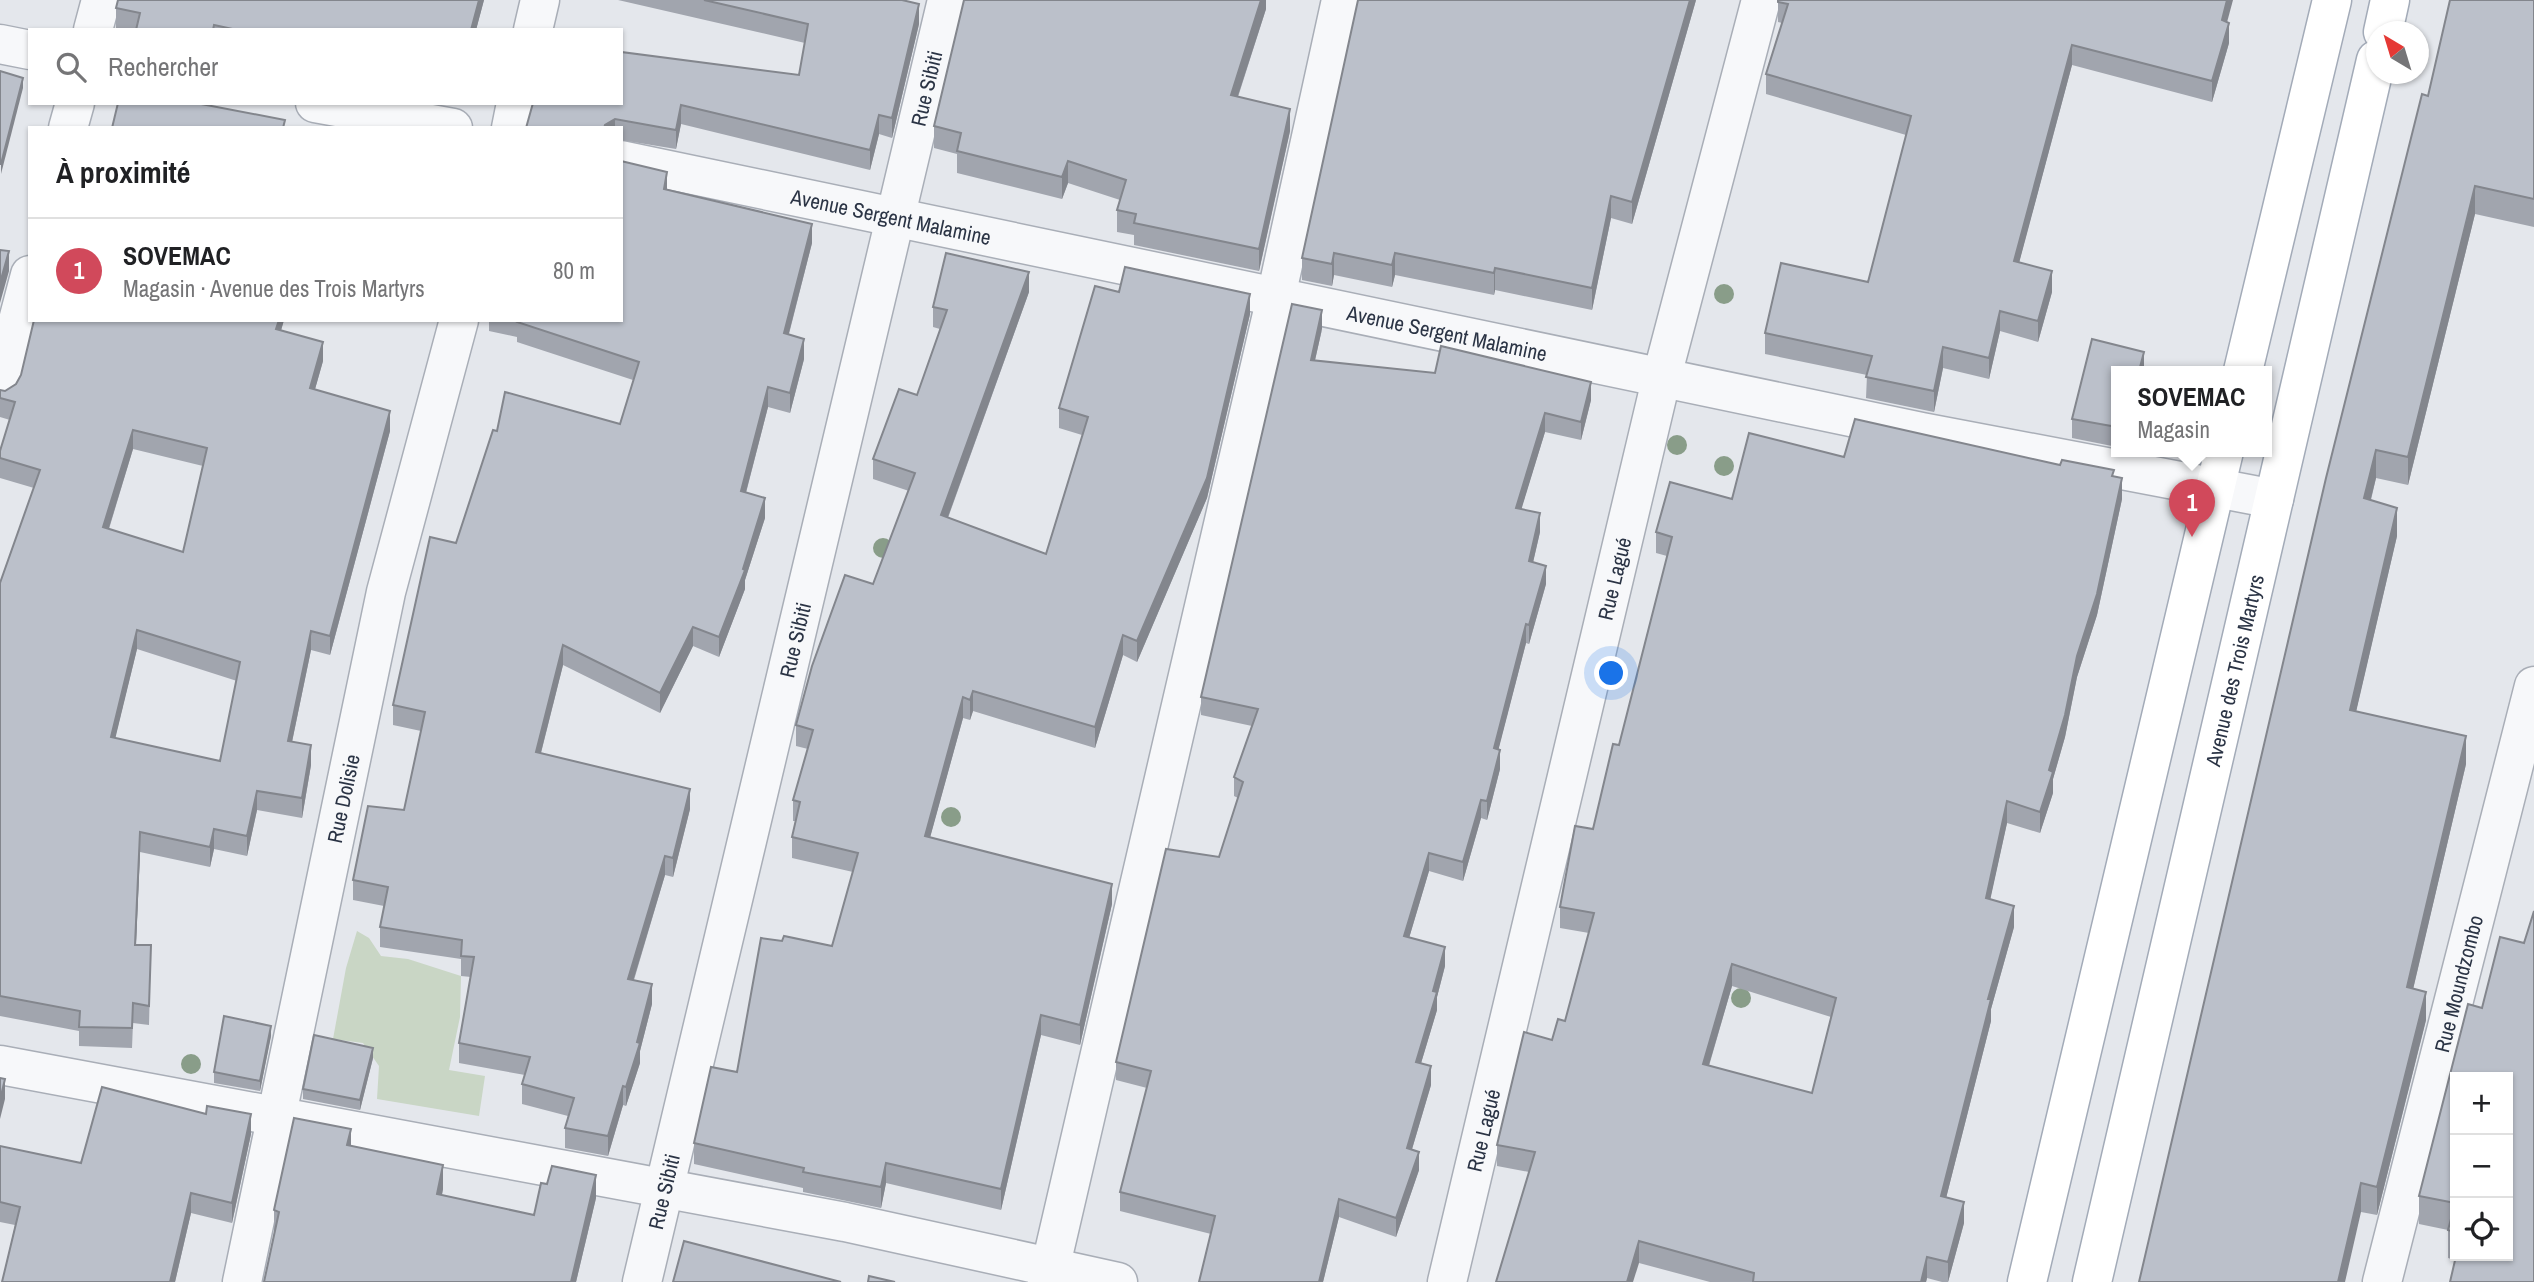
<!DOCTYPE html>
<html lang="fr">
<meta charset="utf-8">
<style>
:root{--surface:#fff;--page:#f2f2f2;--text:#202124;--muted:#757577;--line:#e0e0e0;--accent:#d1495b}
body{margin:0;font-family:"Archivo Narrow",sans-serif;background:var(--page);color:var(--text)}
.controls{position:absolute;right:21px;bottom:21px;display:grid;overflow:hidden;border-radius:0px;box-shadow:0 2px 5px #0004}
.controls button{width:63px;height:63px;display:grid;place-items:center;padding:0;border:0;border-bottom:2px solid var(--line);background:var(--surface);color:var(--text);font:35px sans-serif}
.compass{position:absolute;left:2366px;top:21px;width:63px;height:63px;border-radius:50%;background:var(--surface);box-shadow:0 2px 5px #0004;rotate:322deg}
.you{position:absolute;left:1612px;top:674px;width:24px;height:24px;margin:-18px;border:5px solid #fff;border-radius:50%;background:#1a73e8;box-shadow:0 0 0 10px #1a73e833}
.badge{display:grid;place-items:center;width:46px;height:46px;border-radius:50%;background:var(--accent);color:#fff;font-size:23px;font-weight:700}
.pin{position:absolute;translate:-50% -58px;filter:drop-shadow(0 2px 4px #0008)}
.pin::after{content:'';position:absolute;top:37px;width:24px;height:21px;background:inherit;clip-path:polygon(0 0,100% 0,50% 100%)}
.popup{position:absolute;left:2111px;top:366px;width:161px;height:91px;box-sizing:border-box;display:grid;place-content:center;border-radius:0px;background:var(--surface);filter:drop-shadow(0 2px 5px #0005);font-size:23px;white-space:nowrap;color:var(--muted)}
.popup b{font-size:26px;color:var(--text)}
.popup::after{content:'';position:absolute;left:50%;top:100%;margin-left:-14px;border:14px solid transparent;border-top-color:var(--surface)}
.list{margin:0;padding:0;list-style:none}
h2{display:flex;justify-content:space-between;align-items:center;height:91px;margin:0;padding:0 28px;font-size:30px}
h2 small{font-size:23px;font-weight:400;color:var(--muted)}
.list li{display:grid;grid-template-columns:46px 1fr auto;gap:21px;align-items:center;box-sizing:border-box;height:105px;padding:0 28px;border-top:2px solid var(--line)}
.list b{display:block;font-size:26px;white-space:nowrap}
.list p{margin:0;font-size:23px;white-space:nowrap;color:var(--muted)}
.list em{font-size:23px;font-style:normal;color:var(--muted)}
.icon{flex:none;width:38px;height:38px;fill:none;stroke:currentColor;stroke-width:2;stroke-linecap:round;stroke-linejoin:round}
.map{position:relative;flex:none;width:2534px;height:1282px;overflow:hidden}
.search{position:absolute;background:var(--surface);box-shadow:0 2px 5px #0004;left:28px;top:28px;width:595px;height:77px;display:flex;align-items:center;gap:18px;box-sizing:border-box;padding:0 24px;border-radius:0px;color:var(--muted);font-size:26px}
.panel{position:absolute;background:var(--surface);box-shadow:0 2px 5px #0004;left:28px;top:126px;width:595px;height:196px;border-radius:0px}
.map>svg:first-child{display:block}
.green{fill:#c9d6c5}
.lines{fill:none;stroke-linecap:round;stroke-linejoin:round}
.street-casing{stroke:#a9aeb7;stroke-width:41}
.primary-casing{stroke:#a3abb8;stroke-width:41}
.street{stroke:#f7f8fa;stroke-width:38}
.primary{stroke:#fff;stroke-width:38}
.tree{fill:#899d89}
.wall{fill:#a1a5ae;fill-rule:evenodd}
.shaded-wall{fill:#83868d}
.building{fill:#bbc0ca;stroke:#83868d;stroke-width:2;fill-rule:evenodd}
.labels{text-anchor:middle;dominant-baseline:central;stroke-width:6;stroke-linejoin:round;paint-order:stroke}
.street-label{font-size:21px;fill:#2b3445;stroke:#f4f6f9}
</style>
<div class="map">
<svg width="2534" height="1282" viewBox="0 0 2534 1282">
<rect width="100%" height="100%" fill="#e4e7ec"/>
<polygon class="green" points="357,931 369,938 381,956 408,959 461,976 460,1017 449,1070 485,1076 479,1116 377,1099 379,1066 363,1043 333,1039 346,968"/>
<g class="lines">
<defs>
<g id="street">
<polyline points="93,30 101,0"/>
<polyline points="533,30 540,0"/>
<polyline points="0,44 30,50"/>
<polyline points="315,103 453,128"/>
<polyline points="68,128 75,103"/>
<polyline points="511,128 516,103"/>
<path id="s1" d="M621 160 1922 432 2274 499"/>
<polyline points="0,389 30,275"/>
<polyline points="0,1065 845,1222 1118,1282"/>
<path id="s2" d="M242 1282 386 592 459 320"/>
<path id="s3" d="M642 1282 947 0"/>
<polyline points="1047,1282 1276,297 1341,0"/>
<path id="s4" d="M1447 1282 1662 376 1761 0"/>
<path id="s5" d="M2382 1282 2534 686"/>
</g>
<g id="primary">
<polyline points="2383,32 2390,0"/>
<polyline points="2243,371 2332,0"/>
<polyline points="2027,1282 2224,451"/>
<path id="s6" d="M2092 1282 2376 60"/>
</g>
</defs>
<use href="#street" class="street-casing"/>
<use href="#primary" class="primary-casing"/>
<use href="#street" class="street"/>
<use href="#primary" class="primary"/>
</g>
<g class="tree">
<circle cx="1724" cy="294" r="10"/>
<circle cx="1677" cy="445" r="10"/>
<circle cx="1724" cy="466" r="10"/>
<circle cx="883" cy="548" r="10"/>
<circle cx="951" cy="817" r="10"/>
<circle cx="1741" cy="998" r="10"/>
<circle cx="191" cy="1064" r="10"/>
</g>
<g class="wall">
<polygon points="484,0 476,30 127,30 116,28 116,8"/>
<polygon points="618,0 902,0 919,24 892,138 879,134 870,170 681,124 676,149 621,140 621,128 526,128 799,75 805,43"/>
<polygon points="1266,0 1266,9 1238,97 1290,131 1259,271 1134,245 1134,235 1117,232 1117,210 1120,200 1068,183 1062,199 957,173 957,154 934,148 934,126"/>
<polygon points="1696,0 1632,224 1611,218 1592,310 1495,290 1494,295 1395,275 1392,287 1334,275 1332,286 1302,280 1302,258"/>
<polygon points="2534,0 2534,227 2475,214 2408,485 2376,478 2371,500 2397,536 2356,711 2466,764 2413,989 2426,1020 2377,1215 2361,1212 2139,1282 2428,96"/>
<polygon points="1778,2 2227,22 2229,43 2212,102 2072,65 2019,262 2052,292 2038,342 2000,331 1989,379 1943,368 1934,412 1866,398 1867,375 1765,354 1765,333 1868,282 1906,135 1766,94 1766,74 1782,23 1778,22"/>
<polygon points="667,190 812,243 789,334 804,359 790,413 768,407 746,493 765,518 745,580 745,589 719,657 693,646 660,713 563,665 541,753 690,809 673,877 665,875 634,980 652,1004 640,1051 640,1063 626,1106 623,1105 608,1156 565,1148 565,1128 568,1116 522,1104 522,1084 525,1075 459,1063 459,1043 471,977 461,976 461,959 380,947 380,927 384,906 353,900 353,880 404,810 421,731 393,725 393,705 456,543 497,431 620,424 633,380 517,342 517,337 489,331 489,320 621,320"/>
<polygon points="1029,292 948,518 1046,554 1082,435 1059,428 1059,408 1119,292 1250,314 1207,498 1137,662 1123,655 1095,748 973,711 970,720 963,718 930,837 1112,904 1080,1045 1041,1035 1001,1210 886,1183 881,1208 803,1192 803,1188 694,1164 694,1143 737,1072 782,941 832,946 853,872 792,858 792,837 796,821 793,821 793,800 808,749 796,746 796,725 873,584 909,491 873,479 873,459 917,395 940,329 933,327 933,307"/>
<path d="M34 320H284L281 330 323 361 315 389 390 431 330 655 311 650 292 742 311 765 302 818 257 810 247 856 214 849 210 867 140 852 136 945H151L149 1025 133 1023 132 1048 79 1046V1031L0 1016V583L34 488 0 478V451L10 420 0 417V390L5 391 16 384 21 375ZM133 449 203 466 183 552 109 529ZM137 649 237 681 220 761 115 738Z"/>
<polygon points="1322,329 1315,360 1591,400 1581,440 1545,432 1521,509 1540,532 1533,562 1546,584 1529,644 1526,643 1498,750 1500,769 1487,820 1481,818 1463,881 1429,871 1409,938 1445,966 1437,997 1437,1010 1421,1063 1431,1085 1412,1149 1419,1170 1396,1237 1339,1217 1323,1282 1199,1282 1211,1234 1120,1211 1120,1192 1147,1088 1116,1080 1116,1062 1219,857 1238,798 1234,796 1234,777 1252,726 1201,715 1201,697"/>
<polygon points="2092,339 2144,352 2144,371 2117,371 2117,447 2072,438 2072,419"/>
<path d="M1844 457 2060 465 2114 476 2122 499 2097 615 2077 677 2065 737 2053 779V793L2040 833 2007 823 1990 899 2014 927 1991 1009V1021L1946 1198 1964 1223 1948 1282H1942L1927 1278 1926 1282H1710L1639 1263 1529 1172 1497 1166V1145L1552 1040 1565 1021 1589 933 1560 928V907L1593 829 1619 745 1667 556 1656 553V532L1732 499ZM1732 986 1831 1017 1812 1093 1709 1066Z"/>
<path d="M2534 911V1282H2450L2455 1260 2448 1258V1230L2419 1224V1196L2468 1004 2482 1008 2500 937 2524 943ZM2455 1077H2508V1256H2455Z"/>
<polygon points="271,1036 260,1091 214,1083 214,1072"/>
<polygon points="373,1058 360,1110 303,1099 303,1089"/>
<polygon points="251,1134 232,1223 191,1213 175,1282 2,1282 15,1225 0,1222 0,1146 81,1163"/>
<polygon points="351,1146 443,1189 442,1195 534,1215 596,1198 576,1282 264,1282 274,1233 274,1210"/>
</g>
<g class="shaded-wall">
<polygon points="479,0 484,0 476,30 471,30"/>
<polygon points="1261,0 1266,0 1266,9 1231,117 1231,95"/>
<polygon points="1690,0 1696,0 1632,224 1632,202"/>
<polygon points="2227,0 2233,0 2222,41 2222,20"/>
<polygon points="919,4 919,24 892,138 892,118"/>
<polygon points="2229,23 2229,43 2212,102 2212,81"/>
<polygon points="2072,45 2072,65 2014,282 2014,261"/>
<polygon points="23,78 23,88 1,174 1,164"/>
<polygon points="681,105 681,124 676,149 676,130"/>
<polygon points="1290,109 1290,131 1259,271 1259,249"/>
<polygon points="879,115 879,134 870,170 870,150"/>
<polygon points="615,119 615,128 604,128 605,125"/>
<polygon points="1068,161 1068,183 1062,199 1062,177"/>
<polygon points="667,172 667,192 664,189"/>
<polygon points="2475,186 2475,214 2408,485 2408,457"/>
<polygon points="1611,196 1611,218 1592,310 1592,288"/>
<polygon points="812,224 812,243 784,352 784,333"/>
<polygon points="9,251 9,271 0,303 0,283"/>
<polygon points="1334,253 1334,275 1332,286 1332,264"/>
<polygon points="1395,253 1395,275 1392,287 1392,265"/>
<polygon points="1495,268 1495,290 1494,295 1494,273"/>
<polygon points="2052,271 2052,292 2038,342 2038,321"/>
<polygon points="1029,272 1029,292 941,536 941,515"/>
<polygon points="1250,294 1250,314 1207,498 1137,662 1137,641"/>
<polygon points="1322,310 1322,329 1311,378 1311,360"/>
<polygon points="2000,311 2000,331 1989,379 1989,358"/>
<polygon points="279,320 284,320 276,348 276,329"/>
<polygon points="804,339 804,359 790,413 790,393"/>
<polygon points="323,342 323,361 310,407 310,388"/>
<polygon points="1943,347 1943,368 1934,412 1934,391"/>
<polygon points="2144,352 2144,371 2139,371"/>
<polygon points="1591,382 1591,400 1581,440 1581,422"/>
<polygon points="768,387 768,407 741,511 741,491"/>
<polygon points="390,411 390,431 330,655 330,636"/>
<polygon points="1545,413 1545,432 1516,527 1516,508"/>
<polygon points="133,430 133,449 103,547 103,527"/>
<polygon points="2376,450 2376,478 2364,526 2364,498"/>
<polygon points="2122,478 2122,499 2097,615 2077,677 2065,737 2053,779 2053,793 2040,833 2040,812 2049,770 2077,656"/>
<polygon points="765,498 765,518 745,580 745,589 719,657 719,637 743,569"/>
<polygon points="2397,508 2397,536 2350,738 2350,710"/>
<polygon points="1540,513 1540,532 1529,580 1529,561"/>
<polygon points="1546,566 1546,584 1529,644 1529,625"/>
<polygon points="1526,624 1526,643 1494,767 1494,748"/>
<polygon points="693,627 693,646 660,713 660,693"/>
<polygon points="137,630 137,649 111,756 111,737"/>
<polygon points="311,631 311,650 288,761 288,741"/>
<polygon points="1123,635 1123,655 1095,748 1095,727"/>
<polygon points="563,645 563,665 536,772 536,752"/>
<polygon points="973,691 973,711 970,720 970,700"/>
<polygon points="963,697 963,718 925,856 925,836"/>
<polygon points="2466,736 2466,764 2407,1015 2407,987"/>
<polygon points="311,745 311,765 302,818 302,798"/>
<polygon points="1500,750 1500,769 1487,820 1487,801"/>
<polygon points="690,789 690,809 673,877 673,858"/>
<polygon points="257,791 257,810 247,856 247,836"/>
<polygon points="1481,800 1481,818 1463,881 1463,862"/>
<polygon points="2007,801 2007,823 1986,919 1986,898"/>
<polygon points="214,829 214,849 210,867 210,847"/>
<polygon points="140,832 140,852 135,964 135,945"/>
<polygon points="1429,853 1429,871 1404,955 1404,936"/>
<polygon points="665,856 665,875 628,998 628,979"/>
<polygon points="1112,884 1112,904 1080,1045 1080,1025"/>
<polygon points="2014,906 2014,927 1991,1009 1991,1021 1941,1218 1941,1196 1988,999"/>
<polygon points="1445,947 1445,966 1437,997 1437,1010 1416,1080 1416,1062 1433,991"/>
<polygon points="1732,964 1732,986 1703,1085 1703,1064"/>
<polygon points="652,984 652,1004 640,1051 640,1063 626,1106 626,1087"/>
<polygon points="2426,992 2426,1020 2377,1215 2377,1187"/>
<polygon points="1041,1015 1041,1035 1001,1210 1001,1189"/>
<polygon points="271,1026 271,1036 260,1091 260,1081"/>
<polygon points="373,1048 373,1058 360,1110 360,1100"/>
<polygon points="1431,1066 1431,1085 1407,1166 1407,1148"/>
<polygon points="5,1079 5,1099 0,1119 0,1100"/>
<polygon points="623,1086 623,1105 608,1156 608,1136"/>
<polygon points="251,1114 251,1134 232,1223 232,1203"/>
<polygon points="351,1129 351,1152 347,1145"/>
<polygon points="1419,1152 1419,1170 1396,1237 1396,1218"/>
<polygon points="886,1163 886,1183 881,1208 881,1187"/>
<polygon points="443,1165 443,1189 437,1218 437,1194"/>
<polygon points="596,1175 596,1198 576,1282 571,1282"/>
<polygon points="2361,1183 2361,1212 2345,1282 2338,1282"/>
<polygon points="191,1193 191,1213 175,1282 170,1282"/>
<polygon points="1339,1199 1339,1217 1323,1282 1319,1282"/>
<polygon points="1964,1202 1964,1223 1948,1282 1948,1262"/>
<polygon points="1639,1241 1639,1263 1633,1282 1627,1282"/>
<polygon points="1927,1257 1927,1278 1926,1282 1921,1282"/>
</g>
<g class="building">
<polygon points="118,0 479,0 471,30 237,30 214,25 213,30 136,30 140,13 116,8"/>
<polygon points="704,0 902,0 919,4 892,118 879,115 870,150 681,105 676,130 615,119 605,125 604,128 526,128 533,103 621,103 621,52 799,75 808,24"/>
<polygon points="964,0 1261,0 1231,95 1290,109 1259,249 1134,223 1136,214 1117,210 1126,180 1068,161 1062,177 957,151 961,133 934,126"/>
<polygon points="1358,0 1690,0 1632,202 1611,196 1592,288 1495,268 1494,273 1395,253 1392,265 1334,253 1332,264 1302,258"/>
<polygon points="1778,0 2227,0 2222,20 2229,23 2212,81 2072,45 2014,261 2052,271 2038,321 2000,311 1989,358 1943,347 1934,391 1866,377 1872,356 1765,333 1781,263 1868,282 1911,116 1766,74 1788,4 1778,2"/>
<polygon points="2450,0 2534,0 2534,199 2475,186 2408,457 2376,450 2364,498 2397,508 2350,710 2466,736 2407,987 2426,992 2377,1187 2361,1183 2338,1282 2139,1282 2326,478 2422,94 2428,96"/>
<polygon points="0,71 23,78 1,164 0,164"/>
<polygon points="118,103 196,103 285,120 283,128 112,128"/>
<polygon points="621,161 667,172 664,189 812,224 784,333 804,339 790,393 768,387 741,491 765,498 743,569 745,570 719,637 693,627 660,693 563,645 536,752 690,789 673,858 665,856 628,979 652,984 637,1042 640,1043 626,1087 623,1086 608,1136 565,1128 574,1098 522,1084 530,1057 459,1043 474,957 461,956 462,940 380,927 388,887 353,880 368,806 404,810 425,712 393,705 430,537 456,543 493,430 497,431 505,392 620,424 639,362 517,322 518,320 621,320"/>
<polygon points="0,250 9,251 0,283"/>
<polygon points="946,253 1029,272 941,515 1046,554 1088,417 1059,408 1095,286 1119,292 1125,267 1250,294 1207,478 1137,641 1123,635 1095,727 973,691 970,700 963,697 925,836 1112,884 1080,1025 1041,1015 1001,1189 886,1163 881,1187 803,1172 804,1168 694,1143 711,1067 737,1072 761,938 782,941 784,936 832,946 858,853 792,837 800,802 793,800 813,730 796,725 812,666 845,575 873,584 915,473 873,459 899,389 917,395 947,310 933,307"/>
<polygon points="1292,304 1322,310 1311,360 1435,373 1441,346 1591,382 1581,422 1545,413 1516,508 1540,513 1529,561 1546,566 1529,625 1526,624 1494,748 1500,750 1487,801 1481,800 1463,862 1429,853 1404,936 1445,947 1433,991 1437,992 1416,1062 1431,1066 1407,1148 1419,1152 1396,1218 1339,1199 1319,1282 1199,1282 1215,1216 1120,1192 1151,1071 1116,1062 1166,849 1219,857 1243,782 1234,777 1258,709 1201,697"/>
<path d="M34 320H279L276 329 323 342 310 388 390 411 330 636 311 631 288 741 311 745 302 798 257 791 247 836 214 829 210 847 140 832 135 945H151L149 1006 133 1003 132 1028 79 1027 80 1011 0 996V583L40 470 0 458V451L15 402 0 398V390L5 391 16 384 21 375ZM133 430 207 448 183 552 103 527ZM137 630 240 662 220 761 111 737Z"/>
<polygon points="2092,339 2144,352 2139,371 2117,371 2117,427 2072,419"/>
<path d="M1855 419 2060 465 2062 460 2114 470 2112 476 2122 478 2097 594 2077 656 2065 715 2049 770 2053 772 2040 812 2007 801 1986 898 2014 906 1988 999H1991L1941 1196 1964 1202 1948 1262 1927 1257 1921 1282H1753L1754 1273 1639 1241 1627 1282H1496L1535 1152 1497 1145 1524 1032 1552 1040 1558 1019 1565 1021 1594 913 1560 907 1575 826 1593 829 1613 744 1619 745 1672 537 1656 532 1670 482 1732 499 1749 433 1844 457ZM1732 964 1836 998 1812 1093 1703 1064Z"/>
<polygon points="2534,911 2534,1282 2450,1282 2456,1256 2508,1256 2508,1077 2455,1077 2455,1203 2419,1196 2468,1004 2482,1008 2500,937 2524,943"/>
<polygon points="224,1016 271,1026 260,1081 214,1072"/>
<polygon points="314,1035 373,1048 360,1100 303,1089"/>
<polygon points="0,1078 5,1079 0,1100"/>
<polygon points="102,1087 206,1114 207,1106 251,1114 232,1203 191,1193 170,1282 2,1282 20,1207 0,1202 0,1146 81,1163"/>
<polygon points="294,1118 351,1129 347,1145 443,1165 437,1194 534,1215 541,1183 547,1184 552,1166 596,1175 571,1282 264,1282 279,1212 274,1210"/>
<polygon points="2455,1204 2455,1232 2448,1230"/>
<polygon points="684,1241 841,1282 673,1282"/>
<polygon points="869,1276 895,1282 868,1282"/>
</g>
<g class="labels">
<g class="street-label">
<text stroke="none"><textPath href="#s3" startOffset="1227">Rue Sibiti</textPath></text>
<text stroke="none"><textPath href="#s1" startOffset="276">Avenue Sergent Malamine</textPath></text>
<text stroke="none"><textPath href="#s1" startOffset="844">Avenue Sergent Malamine</textPath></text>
<text stroke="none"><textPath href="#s4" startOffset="723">Rue Lagué</textPath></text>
<text stroke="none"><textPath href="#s3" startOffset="660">Rue Sibiti</textPath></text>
<text stroke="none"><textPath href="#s6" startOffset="628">Avenue des Trois Martyrs</textPath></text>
<text stroke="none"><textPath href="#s2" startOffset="494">Rue Dolisie</textPath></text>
<text stroke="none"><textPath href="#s5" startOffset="308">Rue Moundzombo</textPath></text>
<text stroke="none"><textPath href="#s4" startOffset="156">Rue Lagué</textPath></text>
<text stroke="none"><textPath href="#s3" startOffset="93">Rue Sibiti</textPath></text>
</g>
</g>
</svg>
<div class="controls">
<button>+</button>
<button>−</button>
<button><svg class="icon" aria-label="locate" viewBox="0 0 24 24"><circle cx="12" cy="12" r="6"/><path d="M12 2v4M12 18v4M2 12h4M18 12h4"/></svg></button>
</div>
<svg class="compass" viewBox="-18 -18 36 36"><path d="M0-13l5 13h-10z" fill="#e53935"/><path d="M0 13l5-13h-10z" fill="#757577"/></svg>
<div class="you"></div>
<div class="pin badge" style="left:2192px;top:537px">1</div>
<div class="popup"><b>SOVEMAC</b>Magasin</div>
<div class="search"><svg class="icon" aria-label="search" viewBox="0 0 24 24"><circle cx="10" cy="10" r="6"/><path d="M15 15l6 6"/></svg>Rechercher</div>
<section class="panel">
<h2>À proximité<small></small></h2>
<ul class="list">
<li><span class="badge">1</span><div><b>SOVEMAC</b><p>Magasin · Avenue des Trois Martyrs</p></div><em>80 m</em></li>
</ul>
</section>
</div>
